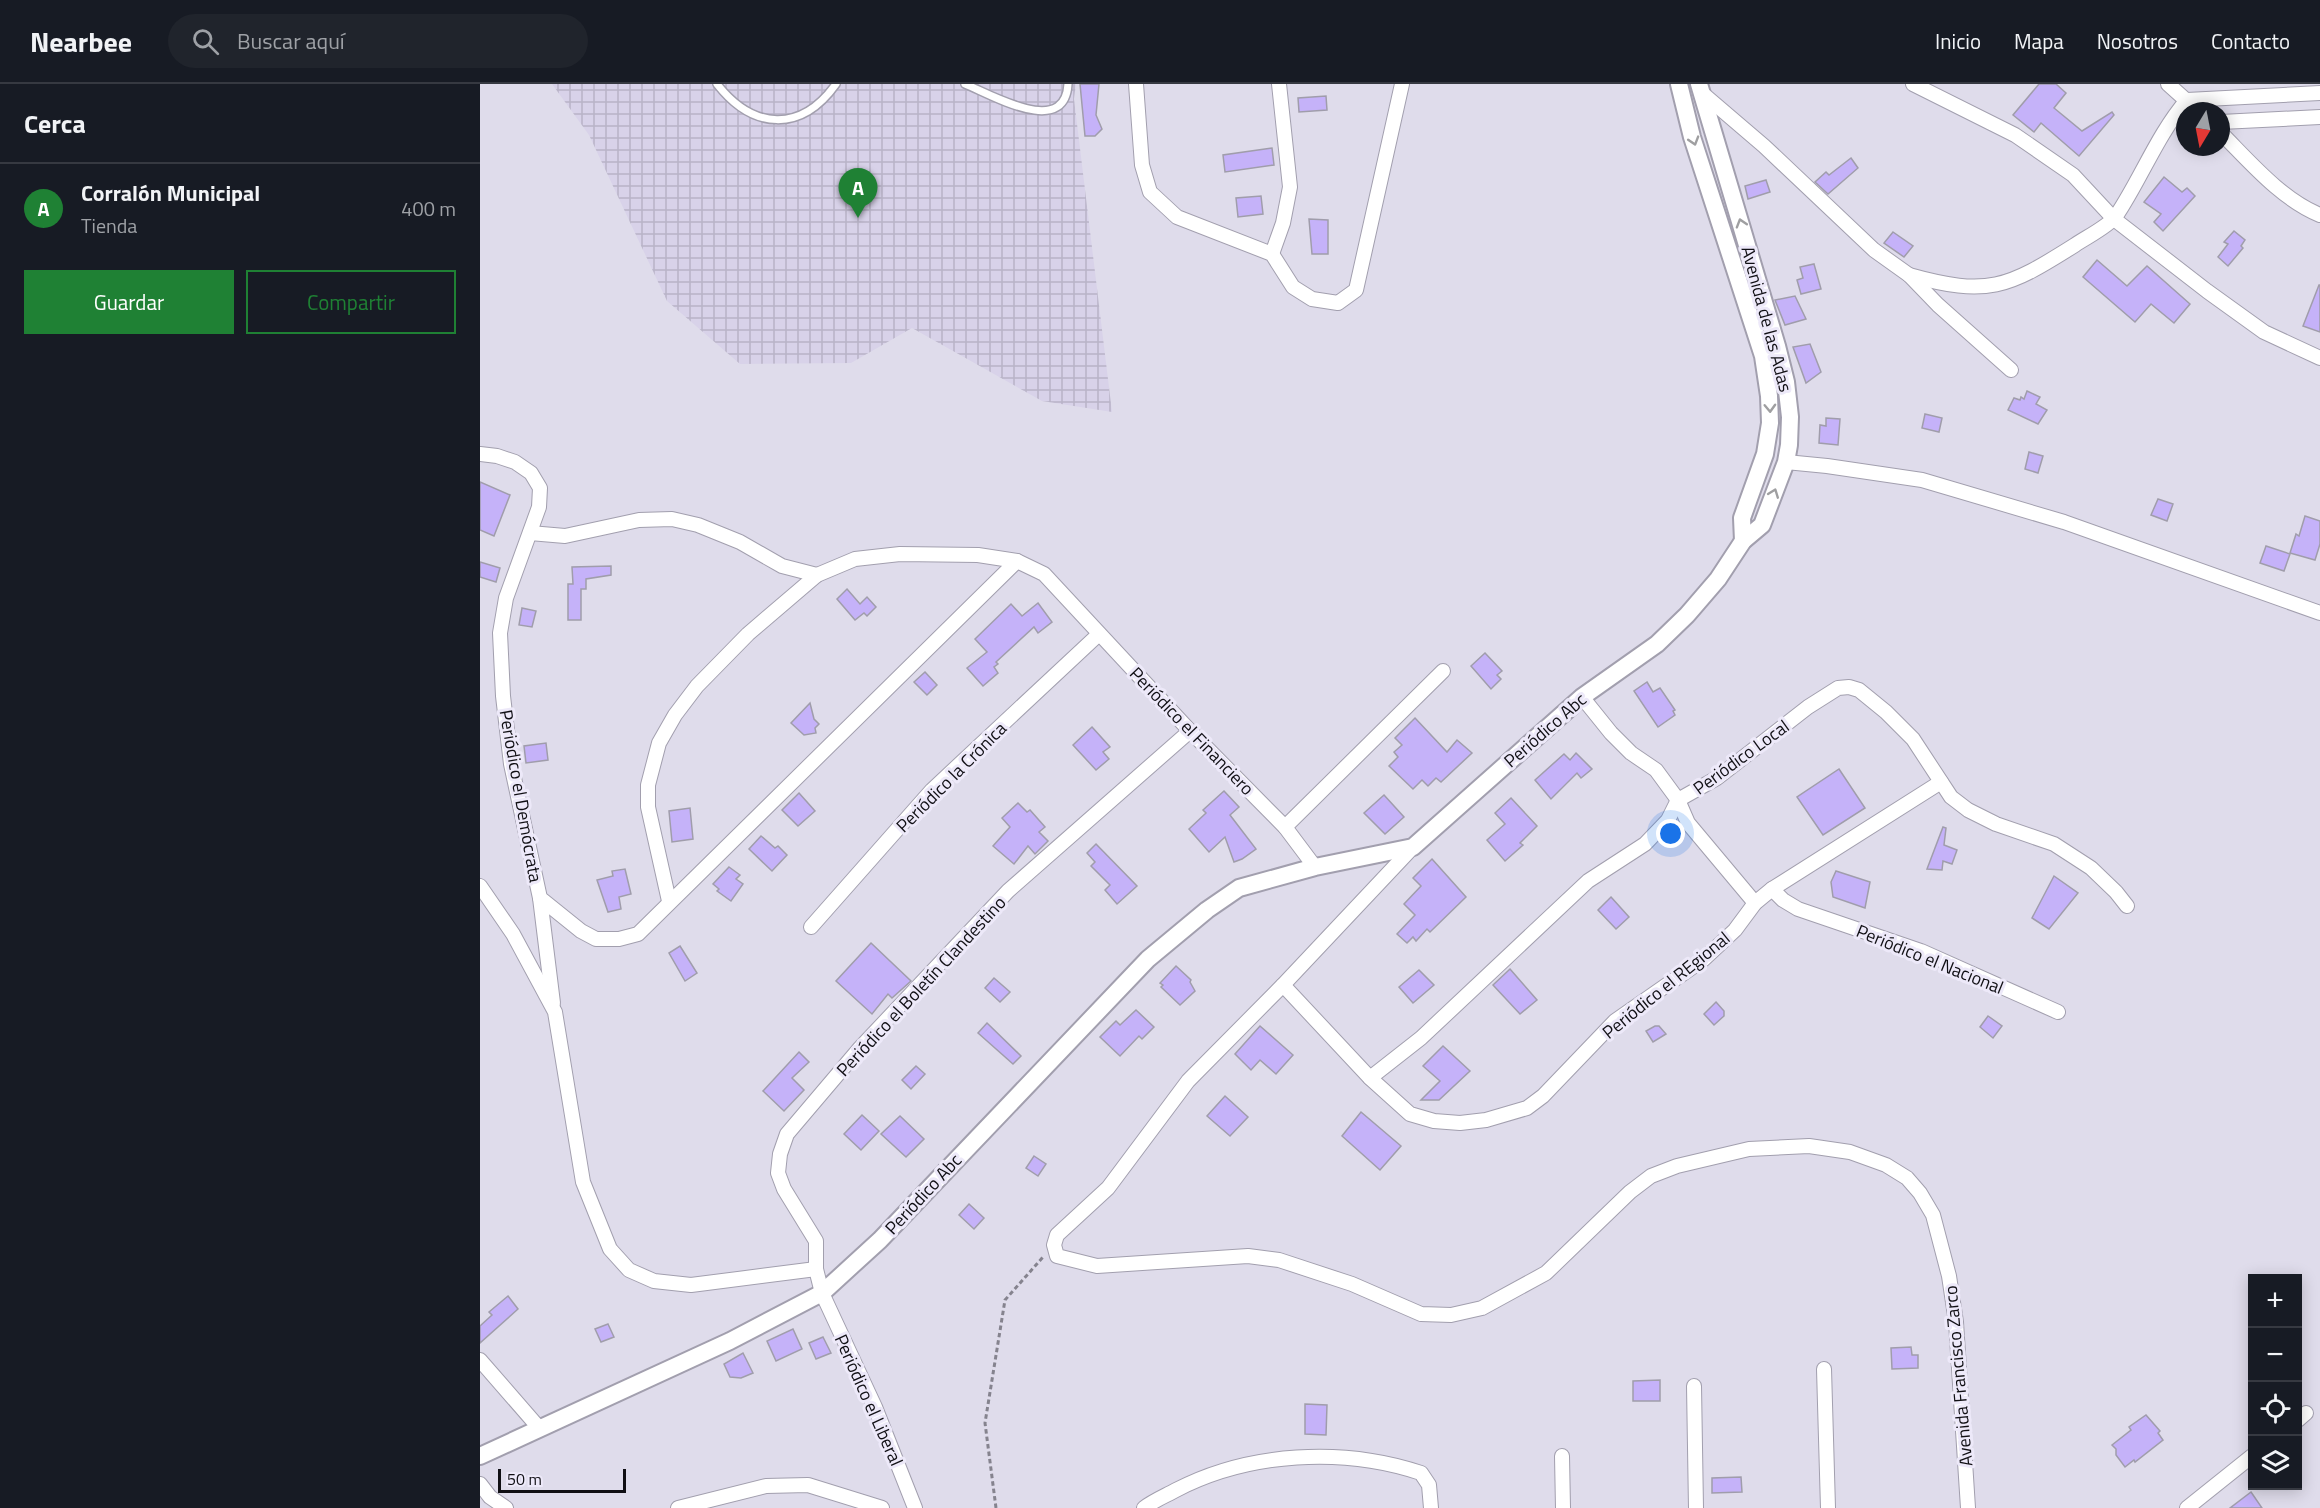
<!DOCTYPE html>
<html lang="es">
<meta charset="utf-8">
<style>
:root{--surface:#171b24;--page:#20242c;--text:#f1f3f6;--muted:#9ea1a6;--line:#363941;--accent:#1f8134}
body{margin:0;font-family:"Titillium Web",sans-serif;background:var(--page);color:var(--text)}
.controls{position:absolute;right:18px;bottom:18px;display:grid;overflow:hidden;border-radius:0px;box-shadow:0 3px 15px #0003}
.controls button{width:54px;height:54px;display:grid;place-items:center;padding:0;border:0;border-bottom:2px solid var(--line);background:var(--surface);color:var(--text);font:30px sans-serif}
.compass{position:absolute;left:1696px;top:18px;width:54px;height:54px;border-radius:50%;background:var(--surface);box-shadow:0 3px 15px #0003;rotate:190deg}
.scale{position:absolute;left:18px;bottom:15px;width:128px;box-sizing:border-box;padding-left:6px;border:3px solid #100f14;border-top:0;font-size:16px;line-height:21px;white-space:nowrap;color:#100f14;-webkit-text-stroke:4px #ede9f9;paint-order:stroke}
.you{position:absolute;left:1191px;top:750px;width:21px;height:21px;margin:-15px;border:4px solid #fff;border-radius:50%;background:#1a73e8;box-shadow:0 0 0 9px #1a73e833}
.badge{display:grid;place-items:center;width:39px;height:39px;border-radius:50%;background:var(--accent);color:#fff;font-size:20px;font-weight:700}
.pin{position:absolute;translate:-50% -50px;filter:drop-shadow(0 2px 3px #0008)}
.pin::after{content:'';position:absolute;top:32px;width:21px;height:18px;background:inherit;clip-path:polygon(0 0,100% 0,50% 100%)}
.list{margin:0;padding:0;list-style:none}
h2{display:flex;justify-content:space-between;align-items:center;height:78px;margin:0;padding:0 24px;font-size:26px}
h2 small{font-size:20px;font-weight:400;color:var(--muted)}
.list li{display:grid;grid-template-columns:39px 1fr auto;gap:18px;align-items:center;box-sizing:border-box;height:90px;padding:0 24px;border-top:2px solid var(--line)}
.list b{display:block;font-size:22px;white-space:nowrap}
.list p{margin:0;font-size:20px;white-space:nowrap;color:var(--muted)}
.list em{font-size:20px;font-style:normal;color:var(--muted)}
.actions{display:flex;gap:12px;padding:18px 24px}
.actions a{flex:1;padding:14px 0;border:2px solid var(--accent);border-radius:0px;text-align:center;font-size:21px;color:var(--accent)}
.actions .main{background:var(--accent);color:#fff}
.icon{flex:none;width:33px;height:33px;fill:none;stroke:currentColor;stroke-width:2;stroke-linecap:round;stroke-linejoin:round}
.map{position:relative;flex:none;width:1840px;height:1424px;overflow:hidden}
header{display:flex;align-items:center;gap:36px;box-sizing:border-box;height:84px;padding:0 30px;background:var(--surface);border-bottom:2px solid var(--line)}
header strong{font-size:28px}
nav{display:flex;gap:33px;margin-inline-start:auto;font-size:21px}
.search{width:420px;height:54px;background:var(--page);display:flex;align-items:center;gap:15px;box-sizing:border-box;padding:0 21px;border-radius:33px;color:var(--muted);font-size:22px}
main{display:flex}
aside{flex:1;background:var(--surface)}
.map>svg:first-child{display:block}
.industrial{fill:url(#industrial-grid)}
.building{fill:#c5b2f9;stroke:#a09dab;stroke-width:1.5}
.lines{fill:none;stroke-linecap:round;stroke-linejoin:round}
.service-casing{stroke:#a29fae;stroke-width:10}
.minor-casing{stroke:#a29fae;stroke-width:16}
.tertiary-casing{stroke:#a29fae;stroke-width:20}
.path{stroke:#85838e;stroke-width:3;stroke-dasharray:4.5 3;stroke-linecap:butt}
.service{stroke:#fff;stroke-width:7}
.minor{stroke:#fff;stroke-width:14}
.tertiary{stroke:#fff;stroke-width:16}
.oneway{stroke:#9f9fa1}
.labels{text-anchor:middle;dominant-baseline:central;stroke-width:6;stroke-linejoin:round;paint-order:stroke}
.street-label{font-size:18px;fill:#100f14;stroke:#ede9f9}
</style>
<header>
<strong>Nearbee</strong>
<div class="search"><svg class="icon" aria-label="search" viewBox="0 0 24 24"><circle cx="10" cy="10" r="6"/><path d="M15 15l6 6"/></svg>Buscar aquí</div>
<nav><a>Inicio</a><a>Mapa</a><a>Nosotros</a><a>Contacto</a></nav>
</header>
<main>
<aside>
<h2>Cerca<small></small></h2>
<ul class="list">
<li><span class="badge">A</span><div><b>Corralón Municipal</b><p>Tienda</p></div><em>400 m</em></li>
</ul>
<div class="actions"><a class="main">Guardar</a><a>Compartir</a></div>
</aside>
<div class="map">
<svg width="1840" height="1424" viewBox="0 0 1840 1424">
<defs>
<pattern id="industrial-grid" width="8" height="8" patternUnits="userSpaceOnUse" patternTransform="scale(1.5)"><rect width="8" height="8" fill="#d8d2e9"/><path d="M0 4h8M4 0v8" fill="none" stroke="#b8b3c7"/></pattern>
</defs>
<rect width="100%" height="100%" fill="#dfdceb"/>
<polygon class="industrial" points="72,0 596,0 594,15 632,328 562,317 432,244 371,279 260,280 187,217 109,51"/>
<g class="building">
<polygon points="600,0 619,0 616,31 622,45 615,52 605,52"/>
<polygon points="1559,0 1576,0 1586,9 1574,24 1602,47 1632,28 1634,31 1599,72 1561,39 1554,48 1533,31"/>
<polygon points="846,12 847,26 819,28 818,14"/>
<polygon points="792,64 794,81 745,88 743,71"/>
<polygon points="1371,74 1378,84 1348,110 1335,98 1346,88 1349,91"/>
<polygon points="1684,93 1702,108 1707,104 1715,112 1683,147 1674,138 1681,130 1664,118"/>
<polygon points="1286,96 1290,108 1268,115 1265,102"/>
<polygon points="781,112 783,130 758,133 756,114"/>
<polygon points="829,135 848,136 848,170 832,170"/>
<polygon points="1754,147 1765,156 1761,162 1763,164 1748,182 1738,173 1748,160 1744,158"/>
<polygon points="1413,148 1433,162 1424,173 1404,159"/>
<polygon points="1617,176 1647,202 1667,182 1710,220 1694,239 1671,220 1655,238 1603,193"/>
<polygon points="1334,180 1341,205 1321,210 1317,196 1323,194 1320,183"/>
<polygon points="1839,201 1840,201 1840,248 1823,242"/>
<polygon points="1315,212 1326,235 1305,241 1295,216"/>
<polygon points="1330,260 1341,288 1326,299 1313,263"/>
<polygon points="1547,307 1560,313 1556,320 1567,326 1558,340 1528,326 1534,314 1540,316 1541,313 1544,315"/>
<polygon points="1445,330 1462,334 1459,348 1442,344"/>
<polygon points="1346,334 1360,335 1358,361 1339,359 1340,341 1346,342"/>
<polygon points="1549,368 1563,372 1558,389 1545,385"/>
<polygon points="0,398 30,411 14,452 0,446"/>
<polygon points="1678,415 1693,420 1687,437 1671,431"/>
<polygon points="1825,432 1840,437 1840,460 1835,476 1810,469 1816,450 1819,452"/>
<polygon points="1786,462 1810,470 1804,487 1780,479"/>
<polygon points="0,478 20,484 16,498 0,493"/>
<polygon points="131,482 131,491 106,495 106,505 101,505 101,536 88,536 88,500 93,500 92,483"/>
<polygon points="367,505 380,520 387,513 396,523 387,532 384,529 375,536 357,515"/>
<polygon points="558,519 572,538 558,549 554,543 516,578 518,580 514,583 518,589 503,602 487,584 507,568 495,555 531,520 542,532"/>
<polygon points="42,524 56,527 52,543 39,541"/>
<polygon points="1005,569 1022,587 1017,591 1021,595 1011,605 991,582"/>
<polygon points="445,588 457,601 447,611 434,598"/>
<polygon points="1167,598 1173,608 1180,604 1195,626 1193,627 1195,631 1178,643 1154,607"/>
<polygon points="330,619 334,635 339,640 335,644 336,649 324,651 311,639"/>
<polygon points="935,634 967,668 977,656 992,669 961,698 956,694 948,702 942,696 933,705 909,682 918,673 914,668 922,661 915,654"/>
<polygon points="612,643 630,663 623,668 629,675 616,686 593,661"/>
<polygon points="66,659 68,676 46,679 44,662"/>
<polygon points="1096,669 1112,685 1101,694 1097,689 1071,715 1055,696 1084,670 1090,676"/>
<polygon points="1359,685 1385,724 1343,751 1317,713"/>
<polygon points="744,707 759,723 750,731 776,765 762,775 754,778 745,753 729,768 709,745 726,729 723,726"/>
<polygon points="319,709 335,727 318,742 302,726"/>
<polygon points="904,711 924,733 905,750 884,729"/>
<polygon points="1031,714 1057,742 1040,759 1043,761 1025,777 1007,756 1025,740 1015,729"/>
<polygon points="538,719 547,728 550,726 565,743 559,748 568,757 555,770 548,762 534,780 513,762 530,743 522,734"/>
<polygon points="210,724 213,755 192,758 189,727"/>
<polygon points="1463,743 1466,744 1464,761 1477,766 1472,780 1463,777 1462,786 1447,785"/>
<polygon points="281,752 295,764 298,762 307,771 292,787 269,765"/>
<polygon points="616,760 657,802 637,820 625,806 630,801 611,782 615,778 607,769"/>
<polygon points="952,775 986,813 950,848 947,845 936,857 933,853 927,859 917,850 935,831 924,820 941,802 933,794"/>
<polygon points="249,783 260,791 256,795 263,800 251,817 237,807 239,805 233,800"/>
<polygon points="145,785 151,810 139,813 141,825 128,828 117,796 133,792 132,787"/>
<polygon points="1356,787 1390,798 1385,824 1353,813 1351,798"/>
<polygon points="1574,792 1598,809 1569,845 1552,834"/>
<polygon points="1131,813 1149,833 1136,845 1118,826"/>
<polygon points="391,859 431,897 412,914 408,910 392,930 356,897"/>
<polygon points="200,862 217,889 205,897 189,869"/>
<polygon points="696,882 711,896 710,898 715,907 700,921 681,903 683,901 680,899"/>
<polygon points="1030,885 1057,916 1040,930 1013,901"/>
<polygon points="939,886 954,901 933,919 919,903"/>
<polygon points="514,894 530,908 520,918 505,904"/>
<polygon points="1236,918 1244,927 1244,932 1234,941 1224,930"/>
<polygon points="656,926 674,943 662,955 659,952 640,972 620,953 636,937 640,941"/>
<polygon points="1508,932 1522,942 1513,954 1500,943"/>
<polygon points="507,939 541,972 533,980 498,949"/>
<polygon points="780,942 813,971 796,990 780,976 771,986 755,970"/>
<polygon points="1175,942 1179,942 1186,950 1173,958 1166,947"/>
<polygon points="963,962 990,987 959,1016 941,1016 960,997 943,982"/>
<polygon points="319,968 329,978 312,994 324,1006 304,1027 283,1007"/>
<polygon points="436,982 445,990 431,1005 422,996"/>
<polygon points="745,1012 768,1033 750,1052 727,1032"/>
<polygon points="881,1028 921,1062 900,1086 862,1052"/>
<polygon points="382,1031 399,1047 381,1066 364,1050"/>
<polygon points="420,1032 444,1055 426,1073 401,1050"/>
<polygon points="554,1072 566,1080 558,1092 546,1084"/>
<polygon points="489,1120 504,1134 494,1145 479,1131"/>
<polygon points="28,1212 38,1225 0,1259 0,1242 12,1231 9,1228"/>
<polygon points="128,1240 134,1253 121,1258 115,1245"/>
<polygon points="313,1245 322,1265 296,1277 287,1257"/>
<polygon points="343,1253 351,1269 336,1275 329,1259"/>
<polygon points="1431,1263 1432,1271 1438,1271 1438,1284 1412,1285 1411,1264"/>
<polygon points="263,1269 273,1289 261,1294 250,1293 244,1280"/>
<polygon points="1180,1296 1180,1317 1153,1317 1153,1297"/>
<polygon points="825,1320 847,1321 846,1351 825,1350"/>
<polygon points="1666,1331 1680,1347 1678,1349 1683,1356 1655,1378 1654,1376 1645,1383 1636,1371 1636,1365 1632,1361 1651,1346 1649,1343"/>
<polygon points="1261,1393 1262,1408 1232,1409 1232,1394"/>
<polygon points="1771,1408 1782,1424 1750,1424"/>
</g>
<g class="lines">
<defs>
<g id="service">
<path d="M237 0C273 46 321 49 356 0"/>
<path d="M485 0C512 11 585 54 588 0"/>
</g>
<g id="minor">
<polyline points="656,0 662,81 670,108 697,133 792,170 813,203 832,215 858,219 876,206 922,0"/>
<polyline points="1433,0 1535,51 1593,91 1634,135 1727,207 1784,248 1840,274"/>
<polyline points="1688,0 1718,27"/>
<polyline points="1222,9 1284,62 1394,166 1429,191 1458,221 1531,286"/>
<polyline points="1741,38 1840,33"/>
<path d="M1741 49C1770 78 1801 115 1840 131"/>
<polyline points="792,170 803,139 810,103 799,0"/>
<path d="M1429 191C1508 213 1527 204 1595 161 1605 154 1629 142 1636 132 1661 95 1677 51 1707 16L1840 9"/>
<polyline points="0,370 17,372 35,378 51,389 60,404 59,423 26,514 20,549 23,612 31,680 60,814 101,847 116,855 139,855 158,850 537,477"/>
<polyline points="1306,378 1347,382 1442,396 1584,438 1840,529"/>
<polyline points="50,449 85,452 159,436 192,435 218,441 260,458 302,482 337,491"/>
<polyline points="1102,613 1131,649 1151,669 1176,686 1198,716 1208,739 1275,819"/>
<polyline points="933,763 803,901 708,997 628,1104 577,1151 574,1161 577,1172 617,1182 768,1172 799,1176 872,1200 941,1230 971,1231 1002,1224 1066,1189 1150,1108 1171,1092 1197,1082 1269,1065 1329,1062 1370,1068 1406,1081 1427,1094 1440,1109 1453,1131 1469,1192 1476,1238 1488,1424"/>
<polyline points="835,783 805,743 963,587"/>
<polyline points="0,802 33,850 75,928 103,1098 130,1165 149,1186 174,1197 211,1201 336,1185"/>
<polyline points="1292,805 1303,816 1318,825 1441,867 1578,928"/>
<polyline points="60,814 73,919"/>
<polyline points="189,817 168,723 168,701 179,659 195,631 217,602 268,550 337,491 375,475 420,470 498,471 537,477 564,490 710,647 805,743"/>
<polyline points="331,843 452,706 619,550"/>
<polyline points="803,901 890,994 930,1030 954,1037 980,1039 1006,1036 1047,1024 1063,1012 1135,937 1224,875 1255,846 1275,819 1292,805 1461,698"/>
<polyline points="890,994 941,954 1108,797 1165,760 1188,736 1198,716 1237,694 1328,623 1358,604 1369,603 1379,606 1406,628 1433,655 1471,713 1488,726 1516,740 1574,760 1611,784 1636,808 1647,822"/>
<polyline points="0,1276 60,1345"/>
<polyline points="1344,1285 1348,1424"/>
<polyline points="1214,1302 1216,1424"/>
<polyline points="1818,1336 1826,1329"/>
<polyline points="1082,1372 1083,1424"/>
<polyline points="0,1400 10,1413 26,1424"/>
<polyline points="198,1424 286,1402 328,1401 402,1424"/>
<polyline points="435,1424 395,1323 342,1209 336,1185 336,1157 304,1105 298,1089 300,1070 307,1050 380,964 528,807 710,647"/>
<path d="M664 1424C673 1417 685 1412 696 1406 769 1368 863 1363 941 1389L949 1401 951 1424"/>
<polyline points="1707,1424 1772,1372"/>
</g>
<g id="tertiary">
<polyline points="1199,0 1212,53 1283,272 1289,312 1290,339 1285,370 1262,434 1263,457"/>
<polyline points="0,1372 250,1257 342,1209 400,1156 668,875 727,826 759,804 835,783 933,763 1102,613 1177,560 1207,531 1238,495 1263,457 1282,441 1306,378 1309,361 1310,333 1306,298 1297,262 1219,0"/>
</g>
</defs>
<use href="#service" class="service-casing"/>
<use href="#minor" class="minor-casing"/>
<use href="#tertiary" class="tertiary-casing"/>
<polyline class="path" points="516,1424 505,1339 525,1216 563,1173"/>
<use href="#service" class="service"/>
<use href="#minor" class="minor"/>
<use href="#tertiary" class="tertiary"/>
</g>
<defs><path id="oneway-chevron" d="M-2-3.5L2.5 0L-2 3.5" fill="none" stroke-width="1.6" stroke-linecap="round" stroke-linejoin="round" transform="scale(1.5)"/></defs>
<g class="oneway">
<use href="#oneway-chevron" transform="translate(1214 57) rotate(73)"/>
<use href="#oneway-chevron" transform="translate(1261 139) rotate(-107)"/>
<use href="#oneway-chevron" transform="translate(1290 324) rotate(88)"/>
<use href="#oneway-chevron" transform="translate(1294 409) rotate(-69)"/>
</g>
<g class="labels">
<g class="street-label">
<text transform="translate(1287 235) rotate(75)">Avenida de las Adas</text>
<text transform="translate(1065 646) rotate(-41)">Periódico Abc</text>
<text transform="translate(712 647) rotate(46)">Periódico el Financiero</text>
<text transform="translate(1261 673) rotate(-36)">Periódico Local</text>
<text transform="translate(471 693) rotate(-45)">Periódico la Crónica</text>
<text transform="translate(41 712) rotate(80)">Periódico el Demócrata</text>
<text transform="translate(1450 875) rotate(22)">Periódico el Nacional</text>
<text transform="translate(1186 901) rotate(-39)">Periódico el REgional</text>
<text transform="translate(441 902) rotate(-47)">Periódico el Boletín Clandestino</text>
<text transform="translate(443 1110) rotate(-47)">Periódico Abc</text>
<text transform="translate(1478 1292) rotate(-95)">Avenida Francisco Zarco</text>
<text transform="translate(389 1316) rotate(66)">Periódico el Liberal</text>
</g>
</g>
</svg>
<div class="controls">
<button>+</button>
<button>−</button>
<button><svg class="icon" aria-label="locate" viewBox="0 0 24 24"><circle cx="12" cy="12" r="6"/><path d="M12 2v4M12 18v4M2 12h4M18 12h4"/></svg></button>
<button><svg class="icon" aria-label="layers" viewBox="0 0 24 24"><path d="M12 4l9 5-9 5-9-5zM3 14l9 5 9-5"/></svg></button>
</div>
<svg class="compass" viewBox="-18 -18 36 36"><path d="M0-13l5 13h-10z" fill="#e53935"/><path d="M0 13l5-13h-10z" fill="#9ea1a6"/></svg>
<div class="scale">50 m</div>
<div class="you"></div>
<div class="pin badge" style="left:378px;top:134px">A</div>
</div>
</main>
